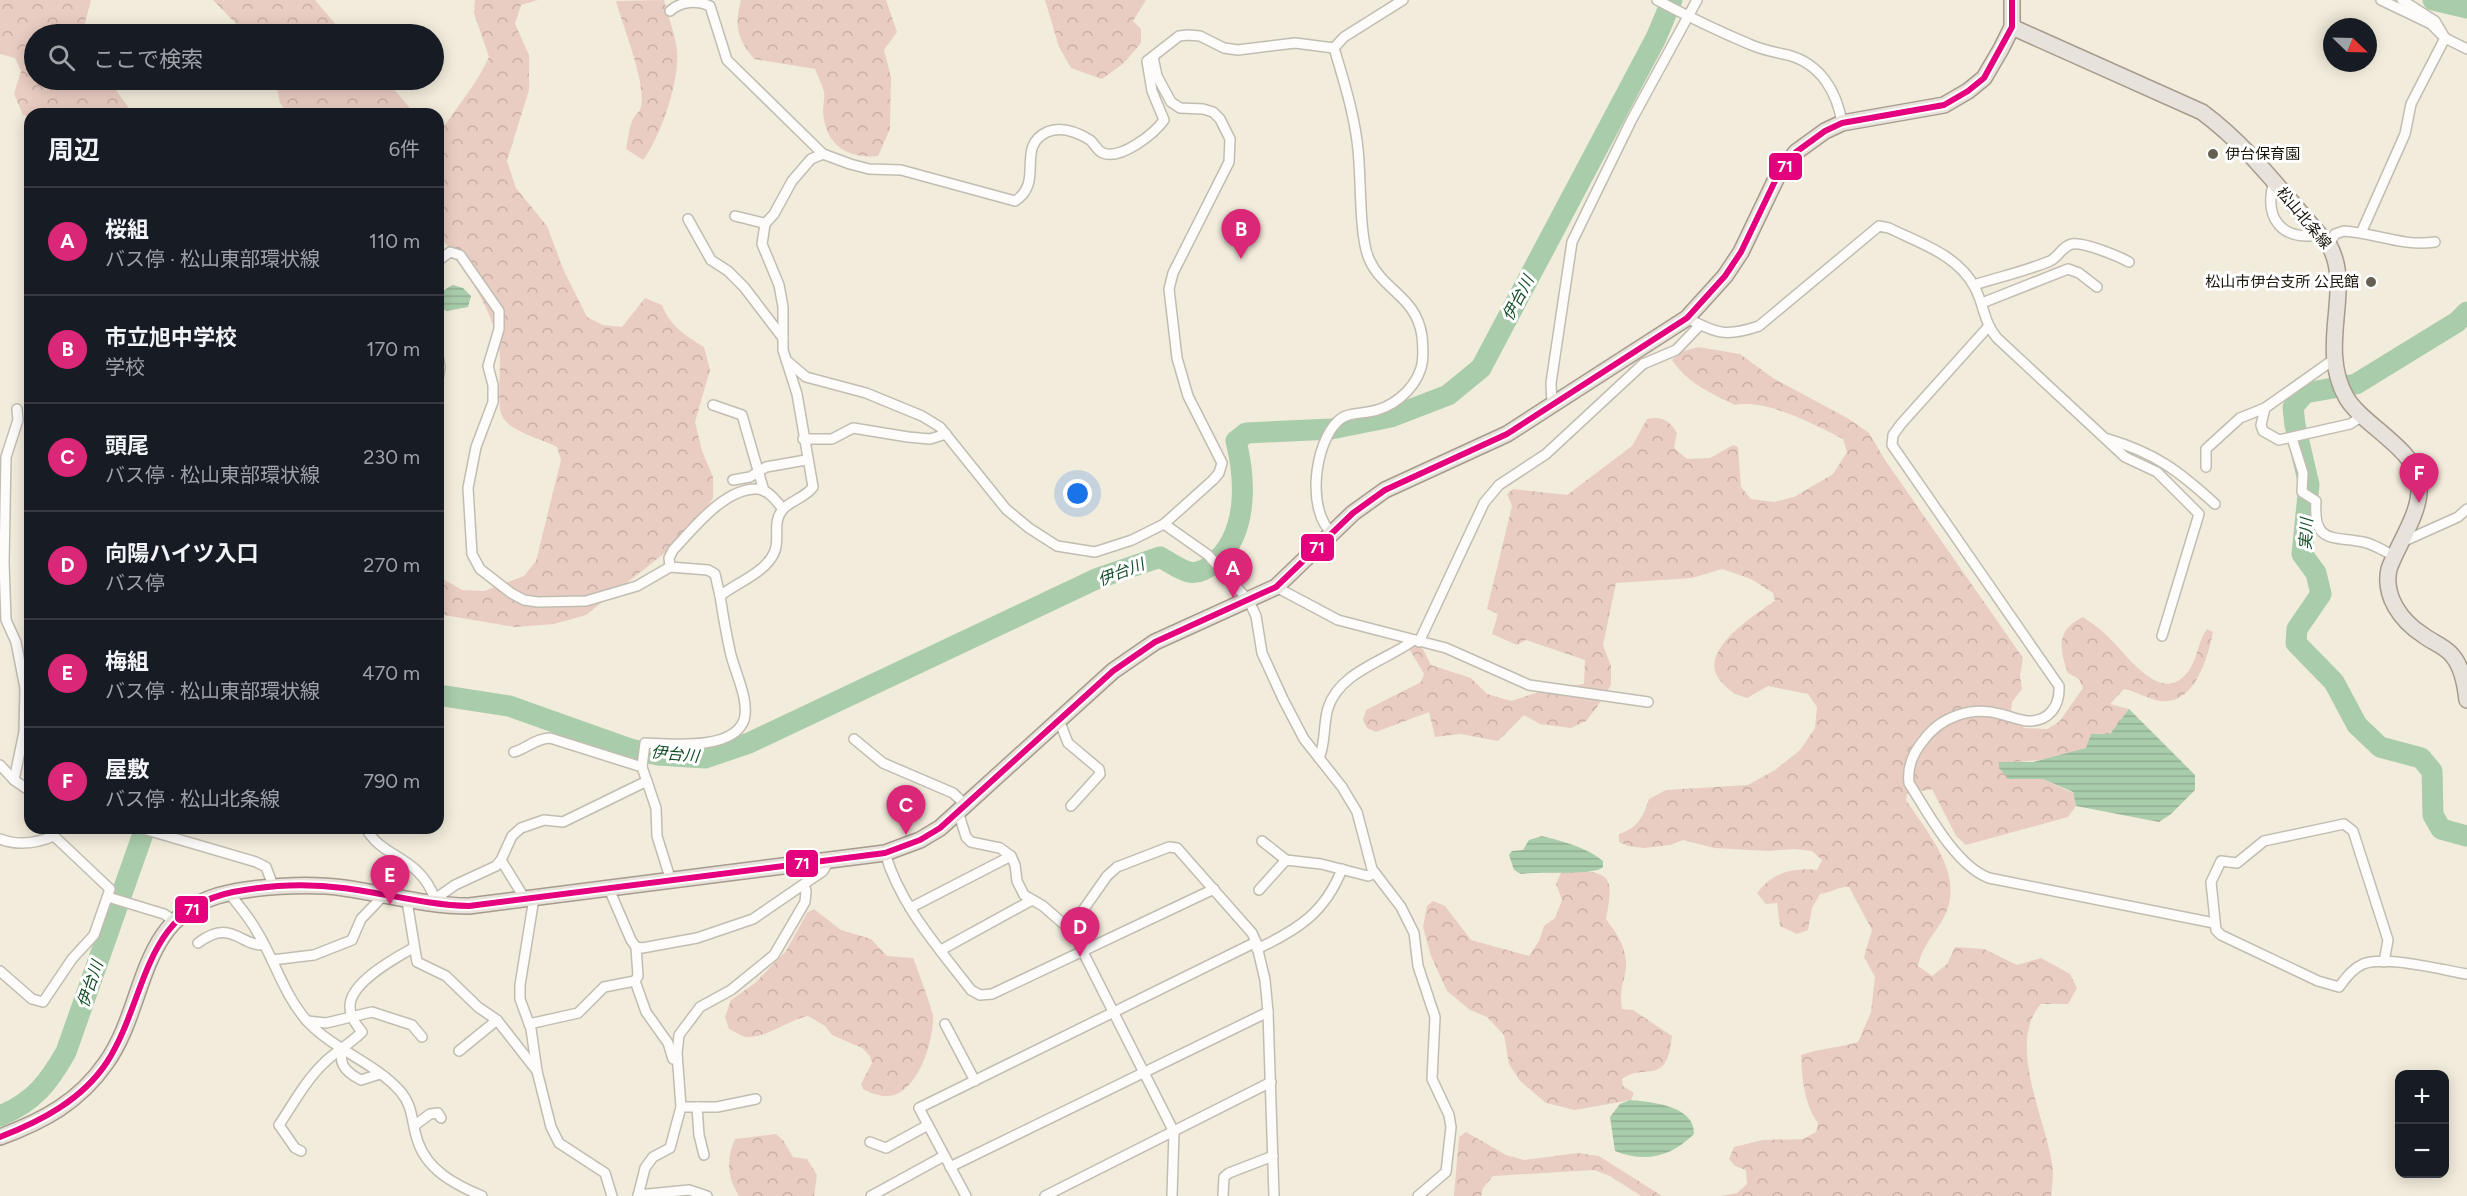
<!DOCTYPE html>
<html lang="ja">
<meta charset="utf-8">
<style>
:root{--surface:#171b24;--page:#20242c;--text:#f1f3f6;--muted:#9ea1a6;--line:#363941;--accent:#db2777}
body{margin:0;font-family:Figtree,"Noto Sans JP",sans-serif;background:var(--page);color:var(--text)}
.controls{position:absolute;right:18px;bottom:18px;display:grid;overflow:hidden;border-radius:12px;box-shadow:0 3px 15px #0003}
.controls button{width:54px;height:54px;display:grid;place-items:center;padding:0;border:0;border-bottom:2px solid var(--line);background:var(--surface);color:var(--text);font:30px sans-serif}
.compass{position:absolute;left:2323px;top:18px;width:54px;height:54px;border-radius:50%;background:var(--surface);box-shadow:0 3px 15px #0003;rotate:113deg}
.you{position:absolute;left:1078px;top:494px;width:21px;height:21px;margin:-15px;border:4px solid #fff;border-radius:50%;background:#1a73e8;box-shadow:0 0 0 9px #1a73e833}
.badge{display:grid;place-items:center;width:39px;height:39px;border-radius:50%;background:var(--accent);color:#fff;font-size:20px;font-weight:700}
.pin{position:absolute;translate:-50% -50px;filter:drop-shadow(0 2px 3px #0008)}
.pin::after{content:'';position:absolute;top:32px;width:21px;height:18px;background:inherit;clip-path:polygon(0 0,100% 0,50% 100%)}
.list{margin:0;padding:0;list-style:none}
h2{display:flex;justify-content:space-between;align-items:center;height:78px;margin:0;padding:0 24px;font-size:26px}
h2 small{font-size:20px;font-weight:400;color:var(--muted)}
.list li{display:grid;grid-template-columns:39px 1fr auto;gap:18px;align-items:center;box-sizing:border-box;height:108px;padding:0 24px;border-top:2px solid var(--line)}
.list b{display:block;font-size:22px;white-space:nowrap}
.list p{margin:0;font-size:20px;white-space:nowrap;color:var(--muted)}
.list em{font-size:20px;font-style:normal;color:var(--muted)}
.icon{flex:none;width:33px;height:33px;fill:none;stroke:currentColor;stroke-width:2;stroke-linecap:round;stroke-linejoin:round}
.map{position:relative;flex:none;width:2467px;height:1196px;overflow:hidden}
.search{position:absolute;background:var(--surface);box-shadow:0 3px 15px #0003;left:24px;top:24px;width:420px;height:66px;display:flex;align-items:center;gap:15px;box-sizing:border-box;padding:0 21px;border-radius:33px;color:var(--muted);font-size:22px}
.panel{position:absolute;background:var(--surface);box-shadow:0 3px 15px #0003;left:24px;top:108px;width:420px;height:726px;border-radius:18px}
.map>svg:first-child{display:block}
.forest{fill:url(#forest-crowns)}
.water{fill:url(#water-rules)}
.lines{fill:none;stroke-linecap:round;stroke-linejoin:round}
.river{stroke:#a9ccab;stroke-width:21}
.minor-casing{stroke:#c1bdb1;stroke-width:12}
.primary-casing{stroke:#a69b8c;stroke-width:18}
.minor{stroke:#fdfcfa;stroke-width:9}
.primary{stroke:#e7e2dc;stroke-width:15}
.bus-1-casing{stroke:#fff;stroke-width:10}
.bus-1{stroke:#e5007d;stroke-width:6}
.poi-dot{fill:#646054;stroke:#fff;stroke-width:2}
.labels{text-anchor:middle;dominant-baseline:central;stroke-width:6;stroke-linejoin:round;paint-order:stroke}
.poi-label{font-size:15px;fill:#18140a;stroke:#fff;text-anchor:start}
.street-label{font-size:15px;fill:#18140a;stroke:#fff}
.water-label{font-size:16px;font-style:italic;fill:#114d26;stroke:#fff}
.line-badge{stroke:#fff;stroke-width:2}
.badge-label{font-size:16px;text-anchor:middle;font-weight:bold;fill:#fff}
</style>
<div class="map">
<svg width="2467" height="1196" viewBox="0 0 2467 1196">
<defs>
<pattern id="forest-crowns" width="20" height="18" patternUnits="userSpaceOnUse" patternTransform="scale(1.5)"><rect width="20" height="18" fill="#eacdc2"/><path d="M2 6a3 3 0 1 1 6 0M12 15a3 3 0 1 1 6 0" fill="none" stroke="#c8afa5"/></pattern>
<pattern id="water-rules" width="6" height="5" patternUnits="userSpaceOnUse" patternTransform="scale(1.5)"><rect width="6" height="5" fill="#a9ccab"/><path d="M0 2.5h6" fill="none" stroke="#91ae92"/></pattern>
</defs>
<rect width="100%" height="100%" fill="#f2ecdc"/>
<g class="forest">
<polygon points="0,0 91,0 82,34 34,34 34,80 109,80 133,114 30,114 30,117 23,115 14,94 21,71 15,58 0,54"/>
<polygon points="213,0 315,0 344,34 246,34"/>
<path d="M475 0H538L521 5 515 24 529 55V90L507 161 516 188 547 226 564 271 587 317 603 325 622 327 645 298 662 305C670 326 686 336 704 347L710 370 695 422 702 451 713 477V498L698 520 666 552 586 615 554 624 515 627 438 614V576L462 590 484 591 524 576 536 561 561 460 557 447C542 439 510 432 502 416 496 404 502 363 499 347 493 310 462 262 438 234V125L446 124C461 101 478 82 489 57L474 13Z"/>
<path d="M664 0C668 16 675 34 677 50 680 81 661 136 643 160L626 149C628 140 629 126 634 117 635 115 638 113 640 110 649 88 622 25 616 1Z"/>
<path d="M741 0H886L897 32 884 50 891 77 890 129 878 156C847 159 825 145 823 111 823 105 825 98 824 92 822 84 818 77 815 69L754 59C737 38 734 27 741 0Z"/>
<polygon points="1045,0 1146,0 1133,21 1141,29 1141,43 1124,63 1102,79 1071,68 1059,47"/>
<polygon points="275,80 386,80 415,114 288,114 280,103"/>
<path d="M1698 347 1740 354 1773 378 1849 419 1869 433 1885 460 2023 658 2020 676 2022 689 2012 702 2011 711 2024 728 2047 729 2059 722 2083 688 2079 679 2068 673C2059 648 2056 630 2083 617 2090 622 2098 627 2105 634 2123 649 2156 701 2182 678 2198 665 2196 644 2207 629L2213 632C2208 658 2194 706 2160 701 2147 699 2136 691 2124 689L2110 704 2129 709C2123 718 2116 729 2108 735 2078 758 2036 762 1999 762L2009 779H2043L2073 793 2076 806 2068 817 1966 845 1956 836 1932 789 1907 794 1906 800C1928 834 1966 875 1944 917 1935 934 1921 947 1918 966L1932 976 1947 964 1955 947 1984 949 2017 965 2041 958 2070 974 2077 988 2068 1004H2041C2006 1043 2046 1119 2052 1164 2054 1174 2052 1186 2051 1196H1721L1737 1193 1747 1184 1746 1170 1735 1166 1729 1159 1734 1147 1763 1140 1803 1139 1816 1132 1818 1123C1804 1104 1802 1078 1801 1055 1820 1048 1839 1048 1858 1042L1871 1012 1875 977 1864 957 1872 930 1849 887C1838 886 1831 893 1820 894L1812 908 1808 930 1797 934 1780 926 1777 903 1766 904 1757 893C1773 872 1792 868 1817 870L1822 860 1812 851 1794 849 1769 851 1714 848 1683 840 1670 845 1644 848 1628 846 1619 842V834C1638 828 1643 817 1649 799L1666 790 1748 785 1775 770 1800 750 1815 728 1817 707 1808 694 1768 686 1747 698C1734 694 1729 691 1720 680 1696 652 1754 615 1775 601L1773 593 1751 579 1722 569 1692 578 1616 583 1603 645 1611 666V685L1597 707 1586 721 1571 728 1540 724 1524 715 1498 741 1461 734 1435 737 1429 712 1376 732 1367 728 1363 720 1366 710 1421 682 1424 674 1410 650 1415 645 1423 649 1431 665 1471 678 1487 694 1511 701 1551 688 1584 684 1585 660 1526 640 1517 645 1492 634 1498 614 1487 609 1512 506 1507 494 1513 489 1567 495 1632 446 1647 419C1662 416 1669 420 1677 433L1674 448 1687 459 1710 458 1733 445 1738 447 1741 487 1751 499 1774 502 1794 497 1833 474 1847 452 1843 439C1814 424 1767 399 1735 405 1712 394 1686 382 1672 360L1680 352Z"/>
<path d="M1568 870C1612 872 1614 876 1606 919 1616 933 1625 944 1626 962 1627 979 1618 986 1622 1009L1633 1010 1672 1036C1667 1088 1645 1062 1622 1079L1623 1086 1634 1093 1631 1100 1575 1110 1546 1103 1520 1081 1509 1064 1504 1035 1487 1017 1470 1010 1447 991 1431 956 1423 927 1427 906 1433 901 1445 906 1471 940 1529 956 1539 941 1544 926 1555 918 1562 900 1556 884 1561 873Z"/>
<path d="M814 909 841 930 871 939 887 956 913 958C916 964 932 1010 933 1015 934 1039 920 1087 894 1095 883 1098 873 1094 863 1089L861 1084 872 1063 870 1056 862 1048 832 1035 825 1026 808 1016C788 1020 767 1038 747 1037 742 1037 734 1031 729 1029L725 1017 731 1000 755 983 786 951 807 913Z"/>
<polygon points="1466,1132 1506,1155 1524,1160 1578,1153 1599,1156 1662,1196 1641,1196 1610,1176 1594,1170 1493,1176 1483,1188 1481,1196 1454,1196 1459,1137"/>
<path d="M776 1134 783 1140 793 1157 807 1159 817 1175 814 1196H739C727 1177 726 1159 735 1139Z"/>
</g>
<g class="water">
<path d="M453 285 463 288 471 296 468 307 447 311 440 308C436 297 443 289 453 285Z"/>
<polygon points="2129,709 2195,775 2195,790 2171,814 2159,822 2076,806 2073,792 2043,779 2009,779 1999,768 1999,762 2033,762 2086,748 2091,734 2110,734"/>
<path d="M1542 836C1562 841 1588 848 1603 861V867C1595 876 1538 871 1521 874L1514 870 1509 855 1512 851 1523 850 1529 840Z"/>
<path d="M1630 1100C1650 1102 1695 1105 1694 1134 1671 1157 1645 1163 1615 1151L1610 1117 1620 1104Z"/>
</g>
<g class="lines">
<g class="river">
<polyline points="2433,0 2467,8"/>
<polyline points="2467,312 2457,322 2356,384 2305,393 2293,407 2295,425 2309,485 2302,554 2316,573 2321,594 2297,629 2296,643 2334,682 2357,725 2380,747 2421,758 2432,771 2433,815 2441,829 2467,836"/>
<path d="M438 695 509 706 630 749 658 755 705 758 749 743 1096 579 1160 557C1169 562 1180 570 1189 572 1199 574 1207 569 1214 563 1248 534 1246 481 1236 441L1246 433 1331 429 1391 417 1448 395 1481 368 1656 38 1672 0"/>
<path d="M0 1116C34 1102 49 1082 66 1052L145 828"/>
</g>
<defs>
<g id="minor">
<path d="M1657 0C1687 16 1718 31 1749 44 1762 50 1774 52 1788 55 1821 64 1837 92 1842 123"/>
<polyline points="2381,0 2431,24 2445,38 2467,49"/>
<path d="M670 11C681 1 697 0 710 6L727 60 823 154 850 164 869 169 901 170 1015 201C1045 182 1015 147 1047 132 1061 126 1077 132 1090 140 1095 144 1096 150 1103 153 1121 160 1154 134 1164 120L1152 91 1147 61 1179 36 1188 35 1200 36 1224 48 1238 50 1295 43 1334 48"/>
<polyline points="1334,48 1344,37 1403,0"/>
<path d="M2274 181C2263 219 2282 241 2320 235"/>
<polyline points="735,216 763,223"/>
<polyline points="688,219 711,260 728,271 744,287 783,338"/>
<polyline points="2361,233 2405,134 2411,104 2445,38 2435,21 2402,0"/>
<path d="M2329 245 2335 234 2344 231C2375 233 2403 247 2435 242"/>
<polyline points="438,261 450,252 460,255 499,311 499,329 488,366 493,385 493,402 476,447 468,488 472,554 480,569 511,593 524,600 538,602 586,601 637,586 670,567 708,570 715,574 720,596"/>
<path d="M1974 285C1999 277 2026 271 2050 261 2059 257 2062 246 2072 244 2084 242 2118 256 2129 262"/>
<polyline points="1982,303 2068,269 2079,273 2097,287"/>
<path d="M1687 318C1717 334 1727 337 1759 326L1879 226 1889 228C1919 243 1959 255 1975 288 1984 305 1984 323 1997 338L2125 457 2157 472 2199 514 2162 636"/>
<path d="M1988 327 1901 424 1893 435 1892 445 2059 686C2060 706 2049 722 2027 721 2018 720 2009 716 2000 714 1971 706 1940 717 1923 741 1913 753 1907 767 1909 783 1928 813 1956 866 1989 878L2214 923"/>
<polyline points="438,356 440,367 438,379"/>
<polyline points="786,360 806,377 866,393 922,416 940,427 1006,509 1029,528 1057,546 1095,552 1132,540 1164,524 1213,480 1219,473 1222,463 1188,396 1177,358 1169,289 1173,273 1229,162 1230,139 1220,119 1213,112 1203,109 1180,108 1171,102 1157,76 1153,57"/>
<polyline points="2333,360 2265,408 2261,425 2263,431 2279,440 2350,424 2361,417"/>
<polyline points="1552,404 1551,383 1572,242 1631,121 1697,0"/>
<polyline points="713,405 742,415 764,491"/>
<path d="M2292 438 2303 473 2302 492 2316 501C2313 544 2332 536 2363 542 2374 544 2384 551 2394 556"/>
<polyline points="803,439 832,439 853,428 908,437 930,439 946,434"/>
<path d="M2108 439C2155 453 2179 471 2215 504"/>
<polyline points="2206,467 2206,449 2240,418 2265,408"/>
<polyline points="733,480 750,477 766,467 806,460"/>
<polyline points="1164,524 1208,555 1249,601 1256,616 1262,653 1283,699 1304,739 1342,787 1357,812 1372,869 1401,907 1414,933 1418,966 1435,1017 1432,1079 1449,1115 1451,1127 1446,1172 1418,1196"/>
<path d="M1333 534C1306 512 1314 444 1338 421 1346 413 1357 414 1368 412 1391 409 1414 391 1421 368 1424 358 1423 346 1422 336 1416 296 1383 291 1369 259 1358 233 1362 173 1357 141 1353 110 1343 78 1334 48"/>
<polyline points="2400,543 2458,517 2467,509"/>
<path d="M670 567 669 558 673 550C693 529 725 487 758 489 769 490 777 502 783 509"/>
<polyline points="1276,587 1338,620 1446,648 1529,685 1648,702"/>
<polyline points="1419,642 1484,503 1499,485 1546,454 1643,364 1676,350 1700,325"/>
<polyline points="1059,720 1068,743 1099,769 1100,774 1071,806"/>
<polyline points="854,739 883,763 953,793 966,805"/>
<path d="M514 752C527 748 537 738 550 738L642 767"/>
<path d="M1319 758C1326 743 1323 724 1328 708 1340 671 1386 661 1414 640"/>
<polyline points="0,765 14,780 30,791"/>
<polyline points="14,780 24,732 25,688 16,642 6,620 4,563 6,457 18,420 17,409"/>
<polyline points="958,811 966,837 971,842 1000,848 1011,856 1015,865 1017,881 1024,895 1043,906 1066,926 1074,923 1107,876 1117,867 1169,847 1177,848 1252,933 1256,942 1265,980 1268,1012 1274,1196"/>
<polyline points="140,828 256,862 266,867 274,888"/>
<path d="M366 828C382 859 419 855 435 899"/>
<path d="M0 839C18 846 37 843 54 836L110 889 94 935 72 959 43 1002 32 999 0 971"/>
<polyline points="1262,841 1286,860"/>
<path d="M885 853C900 905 938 947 971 990L980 995 992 994 1214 889"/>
<polyline points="501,860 525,899"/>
<path d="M671 881 657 836 656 808 642 767 645 743C670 744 733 751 744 720 750 700 734 671 730 651 726 633 723 615 720 596 736 583 765 573 774 553 781 539 771 523 783 509 792 500 806 497 813 487L797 394 783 350V307L779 285 762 244 765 224 774 214 792 181 811 159 823 154"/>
<polyline points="609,889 631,940 636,947 642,948 697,938 753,919 823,871 830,859"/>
<polyline points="1259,890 1286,860 1321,864 1368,876 1375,873"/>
<path d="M229 893C238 905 249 917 256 930 275 960 284 996 308 1022 334 1050 374 1062 400 1091 414 1107 411 1123 418 1142 428 1171 456 1185 482 1196"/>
<polyline points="108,897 164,914 173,920"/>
<polyline points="534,898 520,985 520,999 531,1029 537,1071 551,1127 559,1143 605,1173 612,1196"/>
<polyline points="407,901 417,962 446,976 478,1007 497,1020 537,1071"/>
<polyline points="434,905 435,899 455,885 496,866 501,860 512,836 521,828 544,820 563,822 647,781"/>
<polyline points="910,908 1011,856"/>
<path d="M198 943C231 918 240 946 264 945"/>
<path d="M1257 949C1297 930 1325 913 1342 869"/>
<polyline points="941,950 1032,900"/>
<polyline points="1082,950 1174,1132 1172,1196"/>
<polyline points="272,960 314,955 352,940 361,919 384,895"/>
<path d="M2384 962 2388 940 2353 831 2344 824 2264 841 2237 863 2221 861 2211 882 2216 930 2221 935 2318 981 2339 987C2346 978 2352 969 2363 964 2385 955 2442 970 2467 974"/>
<polyline points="635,981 638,976 636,947"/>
<polyline points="307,1021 326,1023 372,1012 412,1025 422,1037"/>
<polyline points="529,1024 578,1013 604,987 635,981 646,1012 668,1043 673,1059"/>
<polyline points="945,1024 975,1081"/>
<path d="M343 1050C337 1065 349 1074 361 1080L380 1074"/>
<polyline points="459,1051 497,1020"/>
<polyline points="681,1107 717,1107 756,1099"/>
<polyline points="697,1107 699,1135 704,1155"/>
<polyline points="415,1125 430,1114 438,1113 441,1118"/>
<polyline points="870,1142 886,1148 928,1125"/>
<path d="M301 1151 295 1148 279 1125C293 1104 306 1080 324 1063 335 1052 350 1044 362 1032 356 1024 350 1017 350 1007 349 983 395 958 413 948"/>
<polyline points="950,1167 1268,1012"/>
<polyline points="638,1195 689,1190 707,1196"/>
<polyline points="638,1196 645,1168 653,1157 670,1148 681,1107 677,1053 679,1035 700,1007 731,990 774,955 805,902 806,891 804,885"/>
<polyline points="871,1196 944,1156"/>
<polyline points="966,1196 919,1108 1256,942"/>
<polyline points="1045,1196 1271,1082"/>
<polyline points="1223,1196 1224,1177 1229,1173 1273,1156"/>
</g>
<g id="primary">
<path d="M2012 27 2202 112C2252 149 2287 199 2329 245 2354 289 2317 345 2346 397 2361 424 2417 450 2419 483 2422 512 2398 543 2389 569 2383 596 2401 621 2423 635 2432 642 2442 645 2450 653 2462 665 2465 684 2467 700"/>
<path d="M0 1137C43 1121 79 1102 106 1063 147 1005 137 921 217 896 251 886 309 883 344 888 387 894 426 906 469 906L885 853 920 840 940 828 1113 671 1155 642 1276 587 1353 513 1385 490 1507 434 1687 318 1725 276 1741 252 1776 179 1796 152 1825 131 1842 123 1944 105 1968 91 1984 78 2001 49 2012 27V0"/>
</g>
</defs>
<use href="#minor" class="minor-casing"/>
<use href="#primary" class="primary-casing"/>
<use href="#minor" class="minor"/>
<use href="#primary" class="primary"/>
<defs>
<path id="bus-1" d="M0 1137C41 1121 82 1100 107 1062 148 998 142 910 233 892 269 885 307 883 343 888 385 893 426 905 469 906L885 853 920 840 940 828 1113 671 1155 642 1276 587 1353 513 1385 490 1507 434 1687 318 1725 276 1741 252 1776 179 1796 152 1825 131 1842 123 1944 105 1968 91 1984 78 2012 27V0"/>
</defs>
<use href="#bus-1" class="bus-1-casing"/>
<use href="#bus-1" class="bus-1"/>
</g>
<g class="poi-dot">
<circle cx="2213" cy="154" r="6"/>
<circle cx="2371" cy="282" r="6"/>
</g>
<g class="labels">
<g class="poi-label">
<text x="2225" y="154">伊台保育園</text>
<text x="2359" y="282" text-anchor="end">松山市伊台支所 公民館</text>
</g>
<g class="street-label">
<text transform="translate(2304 218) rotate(50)">松山北条線</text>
</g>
<g class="water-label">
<text transform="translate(1518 298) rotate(-62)">伊台川</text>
<text transform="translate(2306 534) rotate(-87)">実川</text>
<text transform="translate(1121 572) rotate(-21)">伊台川</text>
<text transform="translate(675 754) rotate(6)">伊台川</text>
<text transform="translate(90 984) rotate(-71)">伊台川</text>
</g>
</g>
<g class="line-badge">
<rect x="1768" y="152" width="35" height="29" rx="6" fill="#e5007d"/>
<rect x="1300" y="533" width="35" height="29" rx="6" fill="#e5007d"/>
<rect x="785" y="849" width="34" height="29" rx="6" fill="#e5007d"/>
<rect x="174" y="895" width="35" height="29" rx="6" fill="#e5007d"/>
</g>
<g class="badge-label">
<text x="1785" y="172">71</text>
<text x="1317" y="553">71</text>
<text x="802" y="869">71</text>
<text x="192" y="915">71</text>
</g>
</svg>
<div class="controls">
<button>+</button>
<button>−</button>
</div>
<svg class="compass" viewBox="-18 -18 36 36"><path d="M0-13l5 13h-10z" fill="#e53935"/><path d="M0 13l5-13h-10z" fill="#9ea1a6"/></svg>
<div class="you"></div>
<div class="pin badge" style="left:1233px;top:598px">A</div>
<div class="pin badge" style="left:1241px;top:259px">B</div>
<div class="pin badge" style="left:906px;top:835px">C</div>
<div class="pin badge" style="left:1080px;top:957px">D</div>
<div class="pin badge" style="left:390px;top:905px">E</div>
<div class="pin badge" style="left:2419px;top:503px">F</div>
<div class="search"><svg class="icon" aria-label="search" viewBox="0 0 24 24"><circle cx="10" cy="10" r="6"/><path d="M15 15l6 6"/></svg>ここで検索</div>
<section class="panel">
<h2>周辺<small>6件</small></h2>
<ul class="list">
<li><span class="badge">A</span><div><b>桜組</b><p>バス停 · 松山東部環状線</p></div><em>110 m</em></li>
<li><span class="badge">B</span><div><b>市立旭中学校</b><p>学校</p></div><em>170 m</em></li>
<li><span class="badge">C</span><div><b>頭尾</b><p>バス停 · 松山東部環状線</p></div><em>230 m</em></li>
<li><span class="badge">D</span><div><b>向陽ハイツ入口</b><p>バス停</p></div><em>270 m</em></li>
<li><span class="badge">E</span><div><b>梅組</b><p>バス停 · 松山東部環状線</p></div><em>470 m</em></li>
<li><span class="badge">F</span><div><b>屋敷</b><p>バス停 · 松山北条線</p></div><em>790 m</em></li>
</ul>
</section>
</div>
